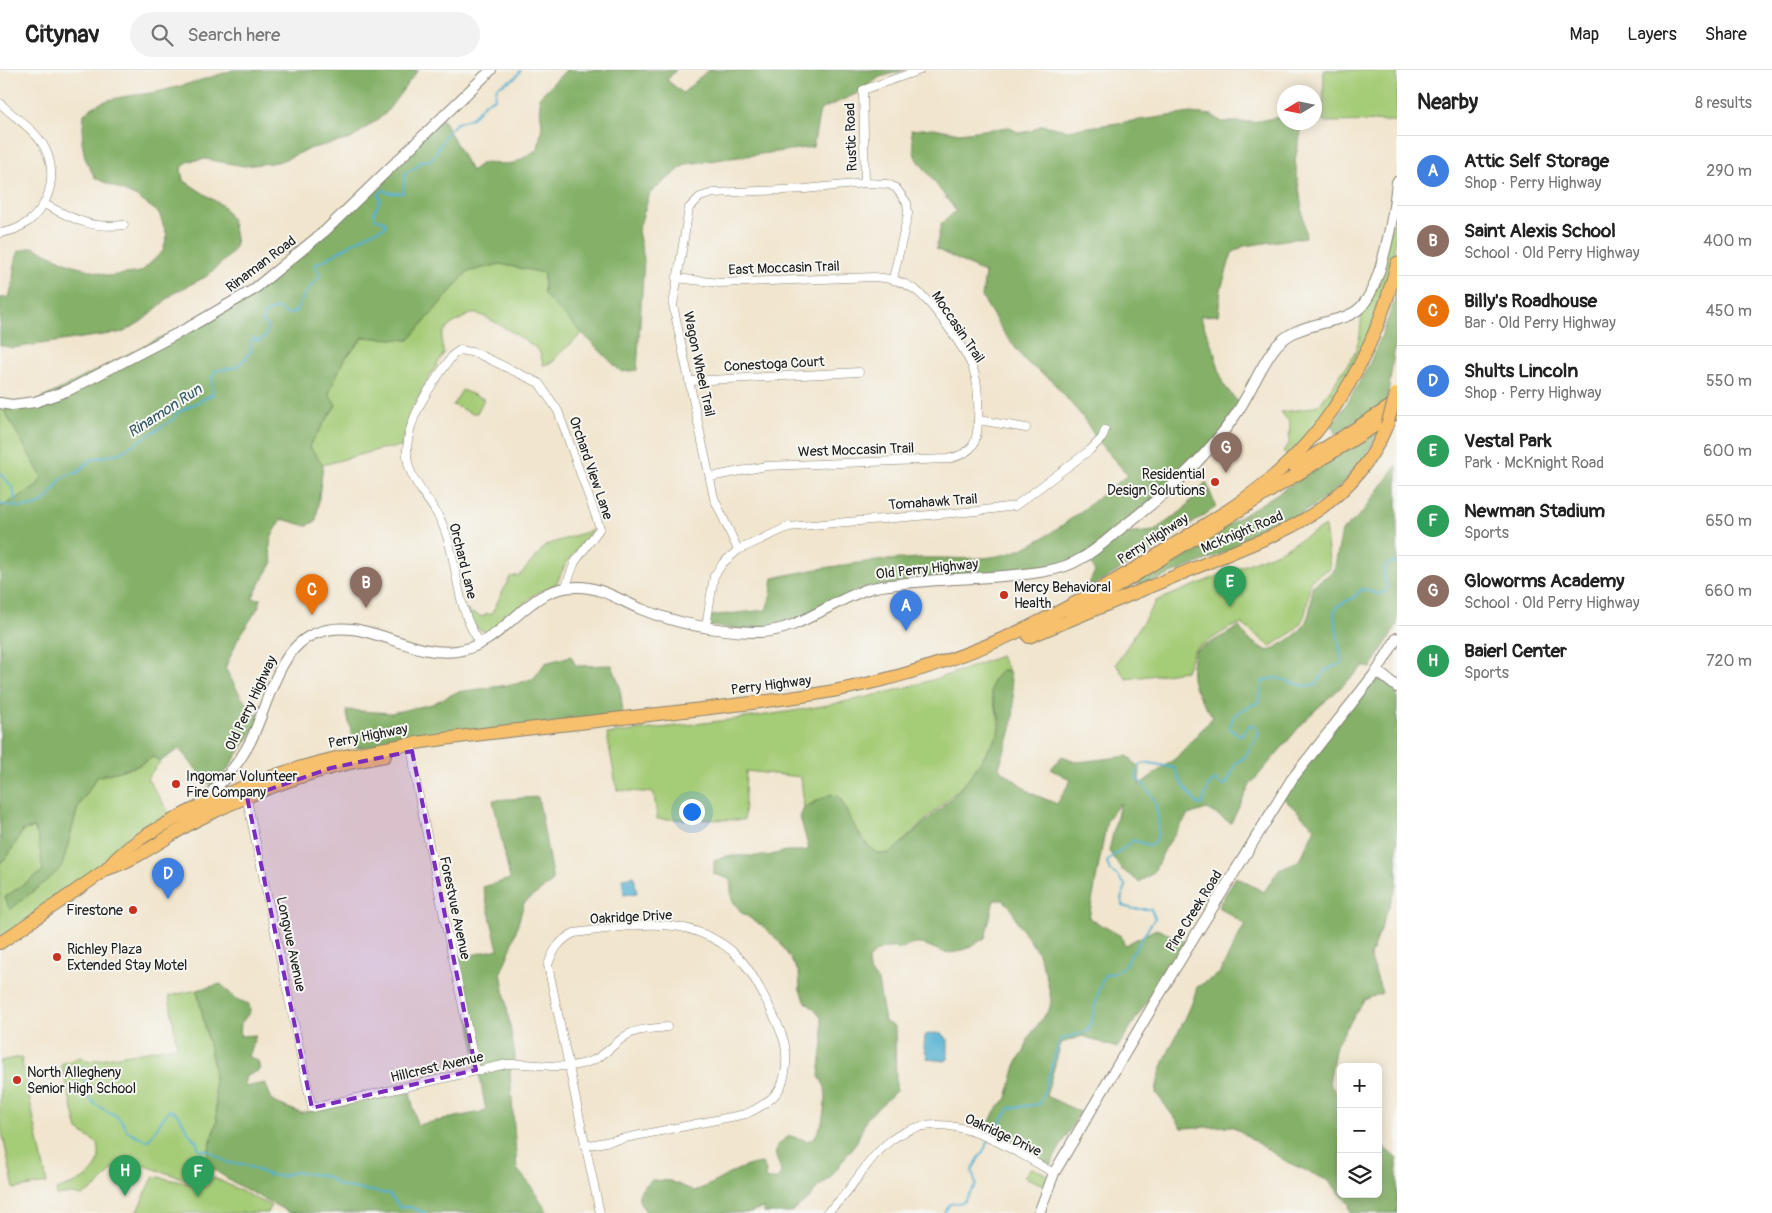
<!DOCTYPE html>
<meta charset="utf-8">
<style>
:root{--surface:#fff;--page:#f2f2f2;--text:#222;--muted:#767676;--line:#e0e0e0;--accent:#7c3aed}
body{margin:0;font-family:Pangolin,sans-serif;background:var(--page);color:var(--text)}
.controls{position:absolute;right:15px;bottom:15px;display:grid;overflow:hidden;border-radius:8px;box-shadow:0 2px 12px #0003}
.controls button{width:45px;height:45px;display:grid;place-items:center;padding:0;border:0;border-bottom:1px solid var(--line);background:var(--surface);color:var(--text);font:25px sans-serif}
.compass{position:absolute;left:1277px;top:15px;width:45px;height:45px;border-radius:50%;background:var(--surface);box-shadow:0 2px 12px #0003;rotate:260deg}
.you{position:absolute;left:691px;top:741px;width:18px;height:18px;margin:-12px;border:4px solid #fff;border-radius:50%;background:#1a73e8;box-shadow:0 0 0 8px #1a73e833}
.badge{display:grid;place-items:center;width:32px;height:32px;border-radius:50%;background:var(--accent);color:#fff;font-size:16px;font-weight:700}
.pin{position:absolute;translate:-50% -41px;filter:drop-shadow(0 1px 2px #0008)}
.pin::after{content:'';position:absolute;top:26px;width:18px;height:15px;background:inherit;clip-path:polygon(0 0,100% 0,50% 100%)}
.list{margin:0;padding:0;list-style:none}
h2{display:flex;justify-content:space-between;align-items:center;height:65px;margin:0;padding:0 20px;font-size:21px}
h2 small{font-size:16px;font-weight:400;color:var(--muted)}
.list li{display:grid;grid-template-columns:32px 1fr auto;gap:15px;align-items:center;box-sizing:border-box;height:70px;padding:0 20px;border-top:1px solid var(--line)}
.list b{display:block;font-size:19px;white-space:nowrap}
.list p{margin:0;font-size:16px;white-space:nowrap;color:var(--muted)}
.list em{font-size:16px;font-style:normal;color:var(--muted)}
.icon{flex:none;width:28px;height:28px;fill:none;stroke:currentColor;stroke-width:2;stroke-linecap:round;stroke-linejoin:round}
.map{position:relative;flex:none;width:1397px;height:1143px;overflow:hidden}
header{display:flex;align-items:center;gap:30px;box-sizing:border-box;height:70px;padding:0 25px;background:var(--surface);border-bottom:1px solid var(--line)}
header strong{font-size:24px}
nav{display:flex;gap:28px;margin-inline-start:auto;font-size:18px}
.search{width:350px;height:45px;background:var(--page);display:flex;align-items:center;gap:12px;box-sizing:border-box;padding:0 18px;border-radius:28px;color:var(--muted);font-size:19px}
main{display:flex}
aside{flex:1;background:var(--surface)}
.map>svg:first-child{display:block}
.green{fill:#a5cc77;stroke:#60744a}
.forest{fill:#84b068;stroke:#506642}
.water{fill:#53b1d1;stroke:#386676}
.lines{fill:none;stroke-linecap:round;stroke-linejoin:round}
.stream{stroke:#53b1d1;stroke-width:2}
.minor-casing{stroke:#868074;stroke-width:9}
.tertiary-casing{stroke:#868074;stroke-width:12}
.primary-casing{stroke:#868074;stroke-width:14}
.trunk-casing{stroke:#868074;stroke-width:14}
.minor{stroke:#fff;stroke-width:8}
.tertiary{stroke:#fff;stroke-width:10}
.primary{stroke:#f7c06c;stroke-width:12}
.trunk{stroke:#f7c06c;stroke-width:12}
.trunk-bridge-casing{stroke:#868074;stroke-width:14;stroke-linecap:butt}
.trunk-bridge{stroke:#f7c06c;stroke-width:12}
.marked{fill:#7b2cbf;fill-opacity:0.2;stroke:#7b2cbf;stroke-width:4;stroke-dasharray:10 6;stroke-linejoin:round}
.poi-dot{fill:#c8321e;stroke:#f6f6f2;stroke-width:2}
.labels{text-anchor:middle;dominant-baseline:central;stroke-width:4;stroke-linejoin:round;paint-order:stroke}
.street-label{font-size:14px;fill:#1c1c1c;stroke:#f6f6f2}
.poi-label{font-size:14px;fill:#1c1c1c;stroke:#f6f6f2;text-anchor:start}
.water-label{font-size:15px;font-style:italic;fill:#325864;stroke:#f6f6f2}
</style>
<header>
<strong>Citynav</strong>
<div class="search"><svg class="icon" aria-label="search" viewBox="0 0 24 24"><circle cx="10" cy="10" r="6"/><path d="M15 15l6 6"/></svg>Search here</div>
<nav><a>Map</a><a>Layers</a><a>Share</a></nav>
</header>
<main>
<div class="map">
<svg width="1397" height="1143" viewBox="0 0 1397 1143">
<rect width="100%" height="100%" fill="#f6f6f2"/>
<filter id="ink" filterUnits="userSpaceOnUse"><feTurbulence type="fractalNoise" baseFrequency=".02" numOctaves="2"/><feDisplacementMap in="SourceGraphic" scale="10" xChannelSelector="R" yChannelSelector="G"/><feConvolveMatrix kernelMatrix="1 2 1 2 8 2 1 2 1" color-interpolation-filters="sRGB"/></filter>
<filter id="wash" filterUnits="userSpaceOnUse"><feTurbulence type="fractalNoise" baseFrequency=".0096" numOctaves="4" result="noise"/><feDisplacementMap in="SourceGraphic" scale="20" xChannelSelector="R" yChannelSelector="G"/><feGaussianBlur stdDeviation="1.12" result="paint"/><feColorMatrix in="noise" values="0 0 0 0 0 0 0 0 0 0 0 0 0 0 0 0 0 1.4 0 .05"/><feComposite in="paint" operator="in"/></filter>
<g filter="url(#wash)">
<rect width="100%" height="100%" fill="#f1e5cd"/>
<g class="green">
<polygon points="1324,0 1397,0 1397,51 1323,52"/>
<path d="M1395 148 1397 149C1397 210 1358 297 1323 347 1313 361 1299 374 1287 386L1283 381 1289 374 1290 353 1281 342 1305 339 1320 334 1354 285 1360 265 1362 241Z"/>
<path d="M500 194 544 203V225L584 262 558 285 553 292 543 295C542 290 541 284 538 280 533 274 485 245 477 244 470 243 466 247 459 250 443 259 438 265 444 283 425 314 408 341 402 377L381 379 323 395 309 376 336 335 329 323 343 291 364 267 409 270 467 202Z"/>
<polygon points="462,320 484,329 477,343 471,343 453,335"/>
<polygon points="0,333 5,334 5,342 42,407 36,417 0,438"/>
<path d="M1325 456 1330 498 1310 511C1306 549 1306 557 1270 576L1242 554 1229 558 1194 580 1186 601 1126 609 1116 594 1156 531 1280 481Z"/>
<path d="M592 460 564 497 556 515 535 524 490 562C476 562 470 550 466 538L471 543 484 547 486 543 491 545 510 507 520 505 546 475Z"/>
<path d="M1000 586 1009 601 1002 600 992 627 999 650 998 665 967 711 892 782C886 784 879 785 874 781 860 771 847 743 840 728L818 730 804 738 801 707 746 701 744 750 657 749 654 723 617 720 607 664C745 648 869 639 1000 586Z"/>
<polygon points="153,687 161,691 147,708 174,750 0,873 0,793 8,786 23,760 34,758 38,766 44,801 5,827 62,796 78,737 97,707 137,696"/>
<path d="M197 920 213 993 217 1050 205 1094 188 1110 124 1089 96 1117 82 1126 71 1124 57 1126 56 1120C80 1112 105 1104 98 1074L78 1060 61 994 80 987 88 991 177 976 169 926Z"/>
<polygon points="21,987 47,1113 14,1119 0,1052 0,991"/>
<polygon points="1031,1097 1048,1105 1044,1115 1024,1107"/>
<polygon points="154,1106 206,1117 213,1107 271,1136 268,1143 136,1143"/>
</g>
<g class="forest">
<path d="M233 0H418L385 44 351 69 312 78 278 92 244 96 205 89 189 91 181 99 183 110 223 136 232 150 236 175 229 186 207 206 174 223 142 251 124 262 12 278 0 275V228L9 227C15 211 12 196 19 181L33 177 70 194 109 206 141 202 163 181 167 165 159 143 137 127 95 108 85 88 82 72 84 44C105 24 135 27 161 21 186 15 209 8 233 0Z"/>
<path d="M566 0H676L667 10 683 23 708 0H906L880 7 856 24 820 40 813 77 686 94 650 123 638 161 644 189 637 300 621 302 544 225V203L500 194 467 202 409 270 363 267 343 291 329 323 336 335 309 376 323 395 316 451 307 456 282 449C272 466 266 472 273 492L252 528 261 529 258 538 238 569 225 598 242 628 262 647 214 720 179 679 161 691 153 687 137 696 97 707 78 737 62 796 56 803 10 840 5 827 43 801 38 766 34 758 23 760 8 786 0 793V438L36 417 42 407 5 342V334L35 332 253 220 442 48 471 101 482 93 513 94 538 79 542 56 539 27Z"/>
<path d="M1191 43 1212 45 1222 52H1253L1284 46V52L1303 53 1295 90 1306 167 1244 176 1232 183 1221 219 1218 245 1200 246 1214 281 1223 314 1241 336 1213 374 1121 459 1123 464 1154 461 1183 440 1206 412 1216 437 1157 478 1086 520 1095 501 1089 491 1083 487 1067 495 870 518 775 561 706 556 708 546 766 540 771 525 773 508C822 497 870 490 920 488 950 487 981 492 1011 483 1051 470 1093 430 1128 405L1100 374 1082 346 1051 310 1026 292 1002 260 982 227 985 203 936 179 941 154 956 141 915 86 911 60 934 58 959 63 1009 57 1019 63 1031 61 1042 55 1067 60Z"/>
<path d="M1397 222V261L1387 332 1336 364 1331 356C1362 315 1381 272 1397 222Z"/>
<path d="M1378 360C1353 443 1212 486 1139 517L1137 512Z"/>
<path d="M1397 395V555L1371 598 1364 596 1308 647 1250 715 1231 753 1207 739 1188 745 1166 777 1153 803 1139 812 1120 798 1109 781 1120 733 1107 750 1089 848 1121 866 1125 875 1156 859 1186 871 1117 978 1083 966 1061 973 1046 1026 1080 1042 1050 1095 986 1060 995 1041 1007 1028 1017 992 1024 982 1029 967 1050 938 1051 929 1046 905 1037 881 1019 855 1011 838 1003 830H994L985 868C976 873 966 880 956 882 934 887 926 864 903 879 887 876 878 878 868 890L869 901 878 911 885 952 895 957 896 1021 867 1048 857 1071 830 1108 815 1120 810 1128 790 1143H764L763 1138 750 1143H647C635 1128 636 1122 652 1110L670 1111 694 1121C720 1113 733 1096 762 1093L766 1100 765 1109H778C789 1094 759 1083 790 1066L808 1071 815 1067 822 1053 826 1028 825 1017 819 1006 823 973 822 951 819 944 806 932 800 920 799 903 781 874 764 857 742 843 732 830 730 809 714 804V791L726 786H768L786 781H804L809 779 800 747 804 738 831 724 840 728C847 743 860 771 874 781 879 785 886 784 892 782 915 761 948 734 967 711 978 697 988 681 997 666 1011 643 974 622 1002 600L1009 601C1019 647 1012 656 999 698L1031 723 1057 734 1071 710 1051 699 1062 686 1078 692 1128 686 1140 699 1139 715 1176 688 1213 647C1196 622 1186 612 1195 581L1239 557 1249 570 1268 581C1302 565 1312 554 1312 516L1334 501 1342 461 1362 443Z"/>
<polygon points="571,586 576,596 612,595 620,617 623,644 355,678 346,640 391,643 432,634 457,622 516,614 534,608 545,593"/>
<path d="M1377 601 1397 617V815L1370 886 1382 923 1364 930 1336 975 1329 1013 1341 1030V1124H1378V1072L1397 1089V1143H1351L1349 1134 1329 1111 1287 1092 1232 1056 1182 1058 1156 1023C1160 984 1188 954 1197 917L1219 904 1245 854 1218 837 1236 807 1264 822 1279 799 1300 790 1315 758 1281 726Z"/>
<polygon points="538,727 553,811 524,833 511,878 501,902 515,986 510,1002 517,1099 532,1117 548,1143 290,1143 236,1114 205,1094 217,1050 213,993 197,920 221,914 236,929 249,934 250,942 241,953 240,966 256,965 248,986 258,991 260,1000 245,1007 245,1017 265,1013 273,1032 301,1043 410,1022 417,1055 486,1041 458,888 498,879 483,817 510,809 493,730"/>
</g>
<g class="water">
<polygon points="634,806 637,823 624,825 622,808"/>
<polygon points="935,963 943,964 948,970 948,989 945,991 928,989 924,977 925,965"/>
</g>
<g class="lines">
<g class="stream">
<polyline points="0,403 13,418 16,435"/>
<path d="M0 434C9 435 20 439 28 437 61 433 48 406 77 403L90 390 120 383 174 349 177 343 213 324 212 308 215 301 237 297 251 282V273L253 268 259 271 265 267 268 257 262 251 265 244 277 238 287 244 295 242 305 224 321 204 315 198 316 194C340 184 360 165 385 157V151L376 149 374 143 381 128 378 125 383 120 389 123H403L405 103 415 98 421 91 432 90 447 62 457 53 472 48 485 33 495 28 497 17 515 8 521 0"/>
<path d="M83 996C84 1008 84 1022 92 1031 103 1043 119 1040 127 1061L148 1071 169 1040C185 1044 184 1063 197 1072L198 1078 201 1081 207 1080 228 1093 243 1094 269 1105 281 1106 295 1102 326 1106 340 1116 389 1124 400 1137H410L426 1143"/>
<path d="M991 1067 1010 1038 1040 1034 1060 970 1088 961C1096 943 1095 923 1105 905L1115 903 1124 896 1155 848 1151 839H1133L1124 836 1121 829 1126 816 1118 806 1110 801 1107 792C1114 782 1125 780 1133 770L1148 775 1154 774C1161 761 1159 737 1151 724 1147 718 1141 713 1137 708L1140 694 1150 693 1175 698C1178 712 1190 724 1199 735L1202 734C1207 725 1204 717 1215 710L1222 715 1227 714 1236 692 1244 688 1258 666V660L1255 656H1249L1241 665 1236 664 1230 658C1232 639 1246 641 1259 631L1263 611C1284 602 1294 619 1312 615 1321 614 1320 603 1328 599 1332 597 1337 596 1342 593L1334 543 1337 536 1353 528 1362 519 1378 524 1385 522 1388 518C1383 507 1380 497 1393 492L1397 494"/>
<polyline points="944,1143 950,1134 963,1132 976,1115 972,1100 989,1071"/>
</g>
</g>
</g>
<g filter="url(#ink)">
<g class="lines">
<defs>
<g id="minor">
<path d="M0 33C13 47 31 56 42 73 65 109 43 158 0 163"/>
<polyline points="865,113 863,20 920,0"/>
<path d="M44 134C74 149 90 159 124 155"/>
<path d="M676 208 720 213 875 207C889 208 902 211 914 219 931 230 966 280 973 299 979 313 981 361 973 375 968 383 957 387 947 389L766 396 710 407"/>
<polyline points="691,311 859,302"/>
<polyline points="978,350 1026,358"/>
<polyline points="738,480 714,428 673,235 689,138 700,127 713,123 805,119 865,113 888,114 896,118 907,133 908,144 893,209"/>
<polyline points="706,556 714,506 723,493 738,480 788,457 977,441 1015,436 1090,380 1102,368 1105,360"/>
<path d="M481 574C453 536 460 492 441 451 430 428 405 408 407 380 408 344 433 313 453 285L460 280 476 283 539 313 558 341 600 458 575 492 565 518"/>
<polyline points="412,681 417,717 476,1000"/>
<path d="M246 725 312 1038 507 994C536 992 564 1002 591 991 606 986 615 971 629 964 640 958 654 959 667 957"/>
<path d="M585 1076 746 1044C759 1038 774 1030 781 1016 787 1003 788 982 783 968 776 948 755 906 742 891 730 877 715 868 698 862 660 847 613 859 574 863 560 870 553 880 548 895 565 978 582 1061 600 1143"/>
<path d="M826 1143C848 1126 859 1102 878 1082 932 1024 1000 1073 1054 1103"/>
</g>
<g id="tertiary">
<polyline points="0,333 12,335 35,332 69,320 188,258 253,220 325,161 491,0"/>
<polyline points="1377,601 1397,617"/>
<path d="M200 734C219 715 237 697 249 674 267 640 276 580 314 564 363 543 407 588 457 581 507 574 524 517 576 517 600 516 619 530 641 539 675 553 716 561 754 562 796 564 830 531 868 519 878 516 889 515 899 514 947 507 997 510 1045 501 1058 499 1071 495 1082 488 1095 481 1107 470 1119 460 1161 428 1204 391 1234 347 1249 326 1258 301 1273 280 1290 257 1315 256 1341 248 1348 246 1355 243 1361 237 1382 215 1394 143 1397 112"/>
<polyline points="1039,1143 1054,1103 1174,900 1292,709 1377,601 1397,568"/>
</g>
<g id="primary">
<polyline points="1295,397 1397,332"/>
<polyline points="1071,545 1396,343"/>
</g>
<g id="trunk">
<path d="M1029 567 1274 465C1326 442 1365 408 1387 355"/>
<path d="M107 799C139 789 167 766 197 750 256 720 320 697 385 686"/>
<path d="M0 873 107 799C126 774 158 758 186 743 286 691 381 676 491 663 561 655 632 647 702 639 757 632 812 627 866 614 987 586 1077 536 1181 470 1202 456 1224 444 1244 429 1325 373 1374 287 1397 193"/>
</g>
</defs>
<use href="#minor" class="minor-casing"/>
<use href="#tertiary" class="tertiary-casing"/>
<use href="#primary" class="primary-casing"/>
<use href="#trunk" class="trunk-casing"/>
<use href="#minor" class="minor"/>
<use href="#tertiary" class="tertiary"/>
<use href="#primary" class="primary"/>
<use href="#trunk" class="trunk"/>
<defs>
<polyline id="trunk-bridge" points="1387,355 1396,324"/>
</defs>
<use href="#trunk-bridge" class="trunk-bridge-casing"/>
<use href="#trunk-bridge" class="trunk-bridge"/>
</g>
</g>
<path class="marked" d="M412 681 476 1000 312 1038 247 727 331 698Z"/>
<g class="poi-dot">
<circle cx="1215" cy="412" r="5"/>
<circle cx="1004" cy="525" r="5"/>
<circle cx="176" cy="714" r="5"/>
<circle cx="133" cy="840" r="5"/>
<circle cx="57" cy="887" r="5"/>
<circle cx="17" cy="1010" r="5"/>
</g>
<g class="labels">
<g class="street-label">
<text transform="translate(851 67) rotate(-92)">Rustic Road</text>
<text transform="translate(261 194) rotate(-37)">Rinaman Road</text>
<text transform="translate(784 198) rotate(-2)">East Moccasin Trail</text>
<text transform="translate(958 257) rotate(56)">Moccasin Trail</text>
<text transform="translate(699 294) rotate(78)">Wagon Wheel Trail</text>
<text transform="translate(774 294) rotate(-3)">Conestoga Court</text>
<text transform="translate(856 380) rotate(-2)">West Moccasin Trail</text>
<text transform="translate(591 398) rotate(71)">Orchard View Lane</text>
<text transform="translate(933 432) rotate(-4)">Tomahawk Trail</text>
<text transform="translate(1242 462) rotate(-23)">McKnight Road</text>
<text transform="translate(1153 469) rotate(-33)">Perry Highway</text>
<text transform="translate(463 491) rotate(76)">Orchard Lane</text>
<text transform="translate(927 499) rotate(-6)">Old Perry Highway</text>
<text transform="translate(771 615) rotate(-7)">Perry Highway</text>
<text transform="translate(251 633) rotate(-65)">Old Perry Highway</text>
<text transform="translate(368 666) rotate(-11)">Perry Highway</text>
<text transform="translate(455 838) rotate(78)">Forestvue Avenue</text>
<text transform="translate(1194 841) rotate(-58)">Pine Creek Road</text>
<text transform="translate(631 847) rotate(-3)">Oakridge Drive</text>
<text transform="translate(291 874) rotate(78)">Longvue Avenue</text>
<text transform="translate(437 997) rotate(-13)">Hillcrest Avenue</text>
<text transform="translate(1003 1065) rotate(25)">Oakridge Drive</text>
</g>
<g class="poi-label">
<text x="1205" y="404" text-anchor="end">Residential<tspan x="1205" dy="16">Design Solutions</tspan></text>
<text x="1014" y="517">Mercy Behavioral<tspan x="1014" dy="16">Health</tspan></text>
<text x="186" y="706">Ingomar Volunteer<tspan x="186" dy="16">Fire Company</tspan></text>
<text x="123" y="840" text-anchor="end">Firestone</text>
<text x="67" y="879">Richley Plaza<tspan x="67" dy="16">Extended Stay Motel</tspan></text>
<text x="27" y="1002">North Allegheny<tspan x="27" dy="16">Senior High School</tspan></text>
</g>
<g class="water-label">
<text transform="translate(165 341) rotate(-33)">Rinamon Run</text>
</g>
</g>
</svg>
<div class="controls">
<button>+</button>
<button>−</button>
<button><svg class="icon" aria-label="layers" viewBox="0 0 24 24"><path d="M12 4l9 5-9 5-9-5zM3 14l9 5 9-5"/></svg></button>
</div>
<svg class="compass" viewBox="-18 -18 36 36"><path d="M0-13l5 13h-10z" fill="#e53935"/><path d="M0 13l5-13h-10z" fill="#767676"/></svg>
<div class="you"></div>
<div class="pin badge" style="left:906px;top:561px;background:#3f7fe0">A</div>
<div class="pin badge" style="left:366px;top:538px;background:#8d6e63">B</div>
<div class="pin badge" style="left:312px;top:545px;background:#e8710a">C</div>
<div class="pin badge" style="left:168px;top:829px;background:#3f7fe0">D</div>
<div class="pin badge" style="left:1230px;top:537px;background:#2e9e5b">E</div>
<div class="pin badge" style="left:198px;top:1127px;background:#2e9e5b">F</div>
<div class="pin badge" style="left:1226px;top:403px;background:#8d6e63">G</div>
<div class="pin badge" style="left:125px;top:1126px;background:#2e9e5b">H</div>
</div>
<aside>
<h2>Nearby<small>8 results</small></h2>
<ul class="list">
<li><span class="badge" style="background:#3f7fe0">A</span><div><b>Attic Self Storage</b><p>Shop · Perry Highway</p></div><em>290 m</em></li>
<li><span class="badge" style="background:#8d6e63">B</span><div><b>Saint Alexis School</b><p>School · Old Perry Highway</p></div><em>400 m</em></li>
<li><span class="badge" style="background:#e8710a">C</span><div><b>Billy's Roadhouse</b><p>Bar · Old Perry Highway</p></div><em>450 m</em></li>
<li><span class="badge" style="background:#3f7fe0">D</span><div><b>Shults Lincoln</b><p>Shop · Perry Highway</p></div><em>550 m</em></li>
<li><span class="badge" style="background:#2e9e5b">E</span><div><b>Vestal Park</b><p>Park · McKnight Road</p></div><em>600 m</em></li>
<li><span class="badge" style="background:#2e9e5b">F</span><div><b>Newman Stadium</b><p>Sports</p></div><em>650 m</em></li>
<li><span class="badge" style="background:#8d6e63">G</span><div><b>Gloworms Academy</b><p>School · Old Perry Highway</p></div><em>660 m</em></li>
<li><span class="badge" style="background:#2e9e5b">H</span><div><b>Baierl Center</b><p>Sports</p></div><em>720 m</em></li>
</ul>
</aside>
</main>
